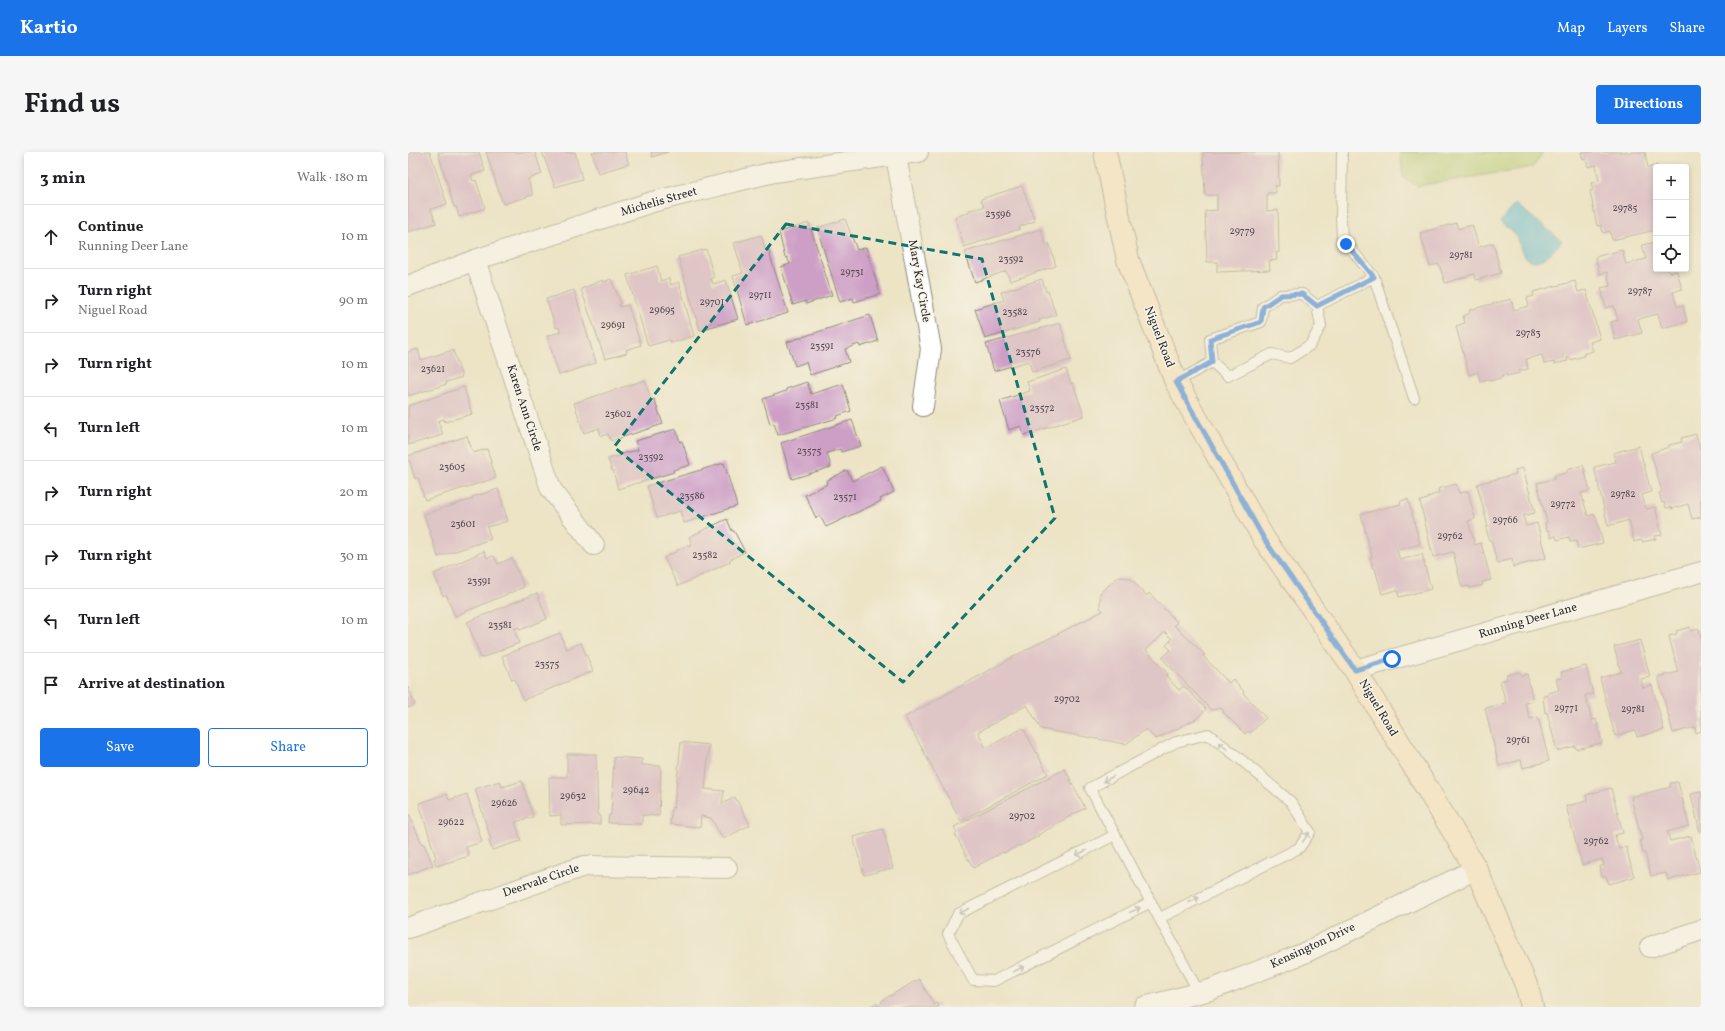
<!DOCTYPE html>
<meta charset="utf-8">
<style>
:root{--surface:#fff;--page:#f6f6f6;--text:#202124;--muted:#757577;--line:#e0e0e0;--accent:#1a73e8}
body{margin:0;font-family:Vollkorn,serif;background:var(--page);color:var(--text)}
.controls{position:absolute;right:12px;top:12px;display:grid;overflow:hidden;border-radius:4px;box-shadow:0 2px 6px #0003}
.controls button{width:36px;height:36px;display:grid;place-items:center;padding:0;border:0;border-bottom:1px solid var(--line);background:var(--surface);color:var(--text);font:20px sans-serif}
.stop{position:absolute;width:12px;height:12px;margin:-9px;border:3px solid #1a73e8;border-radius:50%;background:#fff}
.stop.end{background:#1a73e8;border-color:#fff;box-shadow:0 1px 4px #0008}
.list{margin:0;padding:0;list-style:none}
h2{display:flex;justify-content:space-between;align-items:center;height:52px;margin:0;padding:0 16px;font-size:17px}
h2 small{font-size:13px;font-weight:400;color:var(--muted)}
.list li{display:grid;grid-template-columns:26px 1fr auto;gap:12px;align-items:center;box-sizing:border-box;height:64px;padding:0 16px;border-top:1px solid var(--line)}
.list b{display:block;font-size:15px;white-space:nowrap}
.list p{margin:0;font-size:13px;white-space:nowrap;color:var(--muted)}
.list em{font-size:13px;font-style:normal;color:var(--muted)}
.actions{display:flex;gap:8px;padding:12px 16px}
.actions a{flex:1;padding:9px 0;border:1px solid var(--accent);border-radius:4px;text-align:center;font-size:14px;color:var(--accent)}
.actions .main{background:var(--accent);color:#fff}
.icon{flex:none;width:22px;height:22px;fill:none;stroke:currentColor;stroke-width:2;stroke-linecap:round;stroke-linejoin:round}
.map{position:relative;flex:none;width:1293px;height:855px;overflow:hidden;border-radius:4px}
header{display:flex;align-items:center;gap:24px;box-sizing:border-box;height:56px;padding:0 20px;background:var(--accent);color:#fff}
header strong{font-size:19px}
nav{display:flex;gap:22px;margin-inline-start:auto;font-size:14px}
.intro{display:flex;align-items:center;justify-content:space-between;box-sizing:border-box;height:96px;padding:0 24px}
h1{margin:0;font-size:28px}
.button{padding:10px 18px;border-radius:4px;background:var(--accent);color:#fff;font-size:14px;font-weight:700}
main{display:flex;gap:24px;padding:0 24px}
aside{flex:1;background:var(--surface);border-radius:4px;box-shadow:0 2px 6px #0003}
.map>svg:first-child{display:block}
.green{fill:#b2cf75;stroke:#6e7d50}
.water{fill:#55b8d4;stroke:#407280}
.building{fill:#cd9fc6}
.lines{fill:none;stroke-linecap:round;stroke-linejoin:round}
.service-casing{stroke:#8c8878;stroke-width:12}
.minor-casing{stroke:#8c8878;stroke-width:22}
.secondary-casing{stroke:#8c8878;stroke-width:24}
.service{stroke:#fff;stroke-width:10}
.minor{stroke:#fff;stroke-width:20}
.secondary{stroke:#fbe6c4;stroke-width:22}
.oneway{stroke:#a0a0a0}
.route{stroke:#1a73e8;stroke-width:5}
.marked{fill:none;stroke:#0f766e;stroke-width:3;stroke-dasharray:8 5;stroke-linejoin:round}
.labels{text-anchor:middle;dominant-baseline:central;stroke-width:3;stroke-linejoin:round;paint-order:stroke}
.number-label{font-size:10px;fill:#544852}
.street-label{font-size:12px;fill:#2b2b2b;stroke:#f7f3e8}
</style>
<header>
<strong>Kartio</strong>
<nav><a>Map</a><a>Layers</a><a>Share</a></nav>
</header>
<div class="intro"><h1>Find us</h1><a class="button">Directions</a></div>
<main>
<aside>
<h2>3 min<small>Walk · 180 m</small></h2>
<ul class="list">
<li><svg class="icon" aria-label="ahead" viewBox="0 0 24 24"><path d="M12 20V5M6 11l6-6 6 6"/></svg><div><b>Continue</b><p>Running Deer Lane</p></div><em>10 m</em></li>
<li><svg class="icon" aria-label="right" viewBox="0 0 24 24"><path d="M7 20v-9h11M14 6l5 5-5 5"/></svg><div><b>Turn right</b><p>Niguel Road</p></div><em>90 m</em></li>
<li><svg class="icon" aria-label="right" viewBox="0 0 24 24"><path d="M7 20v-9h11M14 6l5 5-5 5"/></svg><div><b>Turn right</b></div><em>10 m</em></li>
<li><svg class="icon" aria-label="left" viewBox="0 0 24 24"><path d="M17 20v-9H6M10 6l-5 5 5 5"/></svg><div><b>Turn left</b></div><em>10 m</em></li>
<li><svg class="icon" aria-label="right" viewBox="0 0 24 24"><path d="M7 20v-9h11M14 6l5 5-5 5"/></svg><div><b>Turn right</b></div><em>20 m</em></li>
<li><svg class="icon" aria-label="right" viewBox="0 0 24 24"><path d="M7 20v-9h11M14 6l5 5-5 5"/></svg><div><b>Turn right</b></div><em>30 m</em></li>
<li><svg class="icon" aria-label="left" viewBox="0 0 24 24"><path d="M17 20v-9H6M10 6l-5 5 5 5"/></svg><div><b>Turn left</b></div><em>10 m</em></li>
<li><svg class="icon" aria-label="arrive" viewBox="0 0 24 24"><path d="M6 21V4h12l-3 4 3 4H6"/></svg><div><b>Arrive at destination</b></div></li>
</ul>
<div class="actions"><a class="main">Save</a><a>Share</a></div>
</aside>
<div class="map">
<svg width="1293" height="855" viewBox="0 0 1293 855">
<rect width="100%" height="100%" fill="#f7f3e8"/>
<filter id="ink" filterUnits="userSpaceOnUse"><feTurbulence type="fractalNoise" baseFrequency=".025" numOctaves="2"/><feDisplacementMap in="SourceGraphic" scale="8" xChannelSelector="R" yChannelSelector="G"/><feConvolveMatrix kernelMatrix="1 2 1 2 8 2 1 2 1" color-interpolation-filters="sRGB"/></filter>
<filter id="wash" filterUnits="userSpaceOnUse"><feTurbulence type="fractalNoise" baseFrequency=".012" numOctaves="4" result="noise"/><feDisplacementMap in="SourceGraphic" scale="16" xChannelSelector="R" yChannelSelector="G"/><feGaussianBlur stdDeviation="0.9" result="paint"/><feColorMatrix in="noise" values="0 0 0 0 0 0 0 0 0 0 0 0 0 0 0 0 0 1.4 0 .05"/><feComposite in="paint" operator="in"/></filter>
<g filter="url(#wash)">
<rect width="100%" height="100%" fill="#ede4c6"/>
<polygon class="green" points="992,0 1135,0 1125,15 1010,34 995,25"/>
<path class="water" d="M1108 52 1154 89C1146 99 1128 119 1116 103 1111 97 1112 90 1109 85 1106 80 1097 75 1092 70Z"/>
<g id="blocks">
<g class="building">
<polygon points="0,0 22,0 39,52 23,57 28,71 0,80"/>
<polygon points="30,0 71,0 77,19 63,23 65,29 68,28 77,56 51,65 48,54 46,55"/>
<polygon points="78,0 127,0 134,22 120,27 125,43 95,52"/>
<polygon points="134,0 167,0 174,27 147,35"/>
<polygon points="184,0 217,0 221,12 190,21"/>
<polygon points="243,0 260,0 244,5"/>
<polygon points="795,0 870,0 871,34 867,34 868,41 859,41 859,59 870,58 871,100 868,101 869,108 861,109 862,118 809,120 809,110 799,110 797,59 809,58 809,43 797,43"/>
<polygon points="1173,0 1237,0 1240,16 1249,13 1250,15 1248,15 1248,78 1204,88 1202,79 1195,81 1193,73 1189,74 1182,39 1185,38 1183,31 1191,29 1188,13 1180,15 1178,7 1175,8"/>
<polygon points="614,34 627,69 611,75 612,77 556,95 547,65 561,60 561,58 576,55 573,47"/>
<polygon points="437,67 449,98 458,95 472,142 446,150 445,146 432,150 409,76"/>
<polygon points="401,71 424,143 398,152 398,149 385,153 373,115 382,112 379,105 377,106 371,80"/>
<polygon points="1048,71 1050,77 1064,73 1071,95 1085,91 1093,121 1068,128 1066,122 1037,131 1031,112 1022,114 1012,81"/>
<polygon points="633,77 638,93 641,91 648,114 602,129 598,119 567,130 557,100"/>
<polygon points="353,83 357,98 360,97 380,161 339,173 325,124 335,121 326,91"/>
<polygon points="1248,90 1248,117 1260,117 1261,121 1269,119 1274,137 1265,140 1269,155 1275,153 1279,170 1254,176 1250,162 1230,167 1234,181 1207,188 1203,170 1210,168 1206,154 1198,156 1193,136 1202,134 1199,120 1192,122 1187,105 1214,98 1218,112 1238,107 1234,93"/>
<polygon points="298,97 306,126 303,126 305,132 318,128 330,167 292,178 270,105"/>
<polygon points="249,114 253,129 261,126 263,133 271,130 286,184 263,191 262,188 240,194 219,123"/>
<polygon points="203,127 213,152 211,152 212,155 220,153 233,193 218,198 219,201 197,207 173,137 195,128 196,130"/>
<polygon points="634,127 638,140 640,139 648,163 631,168 632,170 577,187 567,157 596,148 593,140"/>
<polygon points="1167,129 1170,140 1178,138 1192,187 1182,190 1185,199 1175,202 1176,204 1162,208 1162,205 1159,206 1160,209 1146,212 1146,210 1136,212 1134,203 1118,207 1120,217 1111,219 1112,221 1098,224 1098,222 1094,223 1095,225 1082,229 1081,227 1072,229 1070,220 1061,223 1048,174 1057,171 1055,164 1062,161 1061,158 1103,147 1106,158 1121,154 1119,146 1126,144 1125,140"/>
<polygon points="166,138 188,211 151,223 139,184 152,180 151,175 148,176 138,147"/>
<polygon points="462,163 470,189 452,195 451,192 437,197 441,210 402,223 398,210 387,214 379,190"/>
<polygon points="652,171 663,208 624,220 621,209 586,219 578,192"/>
<polygon points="10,197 13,208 45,198 54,225 38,230 39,232 0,244 0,200"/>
<polygon points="658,217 663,232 665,231 676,264 616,283 613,274 601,278 592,249 622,239 619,230"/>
<polygon points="237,228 243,248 246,247 255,272 203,289 200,282 193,284 191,276 176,281 166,251"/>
<polygon points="399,230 403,242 435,232 443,259 429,264 430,266 370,283 366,271 362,272 355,247 378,239 378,237"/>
<polygon points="56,235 64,262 37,270 36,267 30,269 35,283 0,293 0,254"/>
<polygon points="444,268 453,294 433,300 432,297 419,301 423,315 384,327 373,291"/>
<polygon points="268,277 272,290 274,289 282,313 265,318 266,320 210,337 205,318 204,319 200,307 214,303 213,302 230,298 227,289"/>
<polygon points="1288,282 1293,300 1293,365 1284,367 1280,352 1263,357 1263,355 1258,356 1256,350 1254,351 1251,341 1254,340 1243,301 1261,295 1261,293 1274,290 1273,286"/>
<polygon points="59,284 65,301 79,297 88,326 17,348 10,326 7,327 0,304"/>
<polygon points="1231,294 1243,340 1234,343 1238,357 1247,355 1254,383 1247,384 1248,387 1234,390 1233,388 1226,390 1221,368 1200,374 1186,315 1208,310 1205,301"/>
<polygon points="316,311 329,354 276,371 272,359 249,366 239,334"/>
<polygon points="1175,313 1182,339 1173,341 1180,364 1187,362 1195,391 1170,397 1168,389 1162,390 1161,385 1149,388 1148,384 1143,386 1141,378 1139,379 1137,371 1139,370 1129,331 1146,327 1146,324 1159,321 1159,318"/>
<polygon points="474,314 486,340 472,347 473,349 418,375 412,364 408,366 397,343 419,332 418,329 439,318 444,329"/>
<polygon points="1115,316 1127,361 1115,364 1118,374 1129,371 1138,406 1105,415 1104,407 1089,411 1083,388 1081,388 1078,376 1080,375 1069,332 1108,322 1107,318"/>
<polygon points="1048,332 1051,341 1060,339 1067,367 1060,369 1067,393 1073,391 1083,428 1074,430 1075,433 1061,436 1061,434 1054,435 1045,400 1025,405 1012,349 1020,347 1020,345 1031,341 1030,337"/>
<polygon points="90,337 100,369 79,375 83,387 30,405 16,362 65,347 64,345"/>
<polygon points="1000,347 1012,392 989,398 992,408 1014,402 1023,437 991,445 989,438 974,442 967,416 965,417 962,405 964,405 953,362 993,352 992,349"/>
<polygon points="319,367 324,379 326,379 337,400 321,408 322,410 270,434 256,406 280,393 281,395 284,393 281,385"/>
<polygon points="76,399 79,406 86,404 90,412 104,406 116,435 47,464 38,442 35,444 26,422"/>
<polygon points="710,425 722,426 739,444 741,441 769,470 766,473 797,503 795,504 821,531 825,527 836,540 835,541 858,566 842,581 840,579 837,582 815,560 816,560 813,556 803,558 754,506 763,498 758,493 764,487 757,480 738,498 760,522 758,524 771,538 776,534 798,557 788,567 748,587 738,577 718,592 633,577 619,553 570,580 578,596 615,576 640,622 553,669 497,565 618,498 695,459 692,455 692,441"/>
<polygon points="129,441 139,467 112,478 111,475 106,477 111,491 73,506 59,470"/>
<polygon points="1282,475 1283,479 1291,477 1293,487 1293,579 1288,581 1287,575 1265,581 1250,525 1270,520 1261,484 1269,482 1268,479"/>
<polygon points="152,481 158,497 173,491 185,519 115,548 107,527 104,528 94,504"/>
<polygon points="1232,488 1242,525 1233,527 1235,536 1244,533 1256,578 1229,585 1227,578 1207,584 1192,526 1213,520 1206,495"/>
<polygon points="1178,514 1185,542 1177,543 1184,568 1188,567 1194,591 1168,597 1167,594 1149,599 1139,560 1137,561 1135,544 1141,543 1140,541 1151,538 1148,527 1154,526 1153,520"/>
<polygon points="1112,520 1114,524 1119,522 1125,549 1117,551 1122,567 1130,565 1141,609 1115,616 1113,608 1091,614 1077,556 1098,551 1092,529 1099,527 1098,523"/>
<polygon points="0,535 7,553 0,556"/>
<polygon points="273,590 301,593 297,637 316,639 314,652 327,645 342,673 315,687 303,666 293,664 292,675 262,672 264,655 266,656"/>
<polygon points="159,602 188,602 190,663 192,663 192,672 153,673 153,663 142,664 141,625 159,625"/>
<polygon points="206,605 234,607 234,613 253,614 251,664 234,663 234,672 200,671 201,663 203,663"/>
<polygon points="657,617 677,656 646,673 646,674 630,683 631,684 612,694 611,693 596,701 595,700 565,716 547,682 549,681 546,675"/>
<polygon points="92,629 94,635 114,629 125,665 107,670 113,689 84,698 81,689 83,688 67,637"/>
<polygon points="1270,630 1281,674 1259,680 1262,689 1283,684 1292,720 1260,728 1258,721 1243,724 1237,701 1235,701 1232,688 1234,688 1223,645 1263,635 1262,631"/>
<polygon points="1203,636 1215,681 1207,683 1211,697 1218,695 1226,725 1201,732 1198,724 1194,725 1192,714 1196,714 1194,707 1174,713 1158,654 1180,649 1178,643"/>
<polygon points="1293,640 1293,680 1292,681 1283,642"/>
<polygon points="39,642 41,648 59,642 74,690 58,695 61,704 28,714 26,707 28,706 11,651"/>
<polygon points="0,662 1,662 14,692 16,692 25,713 0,723"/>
<polygon points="475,677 485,716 456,723 445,685"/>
<polygon points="511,827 526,853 529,851 531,855 461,855 468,851 470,854 474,851 473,849"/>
</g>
</g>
</g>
<g filter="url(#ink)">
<use href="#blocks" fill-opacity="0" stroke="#8c8878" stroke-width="1"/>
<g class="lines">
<defs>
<g id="service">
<polyline points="934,0 933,67 934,86 966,125"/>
<polygon points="894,142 909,154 913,174 902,193 882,206 864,202 820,224 804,210 802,187 853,170 855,155 873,143"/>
<polyline points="909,154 966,125 1006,246"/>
<polyline points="768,230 804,210"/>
<polyline points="707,683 550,762 540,782 565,828 586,829 743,750"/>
<polyline points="752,766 891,696 902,680 883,650 831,606 800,582 768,590 682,636 791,841"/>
</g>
<g id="minor">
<polyline points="488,4 523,197 515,254"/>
<polyline points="67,108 143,337 186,393"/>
<polyline points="0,134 67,108 244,50 366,20 510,0"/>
<polyline points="947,518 1293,420"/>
<polyline points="0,776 176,714 319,716"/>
<polyline points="1242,795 1293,778"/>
<polyline points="736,855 802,838 894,802 1068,717"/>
</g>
<polyline id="secondary" points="697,0 720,108 768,230 856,387 947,518 1068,717 1119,835 1124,855"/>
</defs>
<use href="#service" class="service-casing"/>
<use href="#minor" class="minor-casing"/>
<use href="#secondary" class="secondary-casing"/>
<use href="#service" class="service"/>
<use href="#minor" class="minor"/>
<use href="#secondary" class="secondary"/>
</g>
<defs><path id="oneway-shaft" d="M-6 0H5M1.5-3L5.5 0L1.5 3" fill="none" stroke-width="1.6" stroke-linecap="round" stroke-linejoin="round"/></defs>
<g class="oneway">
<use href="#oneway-shaft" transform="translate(815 594) rotate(-143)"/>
<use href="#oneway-shaft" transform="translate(700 627) rotate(152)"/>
<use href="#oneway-shaft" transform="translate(898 685) rotate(-56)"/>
<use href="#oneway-shaft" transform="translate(673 701) rotate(153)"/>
<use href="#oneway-shaft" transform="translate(786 748) rotate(-27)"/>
<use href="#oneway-shaft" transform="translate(727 758) rotate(-25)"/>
<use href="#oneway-shaft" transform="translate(556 759) rotate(153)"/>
<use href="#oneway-shaft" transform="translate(611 817) rotate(-27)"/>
</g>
</g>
<g class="lines" filter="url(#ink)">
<polyline class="route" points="938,92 966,125 909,154 894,142 873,143 855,155 853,170 802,187 804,210 768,230 856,387 947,518 984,507"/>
</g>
<path d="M0 0H1293V855H0ZM378 72 574 107 647 366 495 530 206 295Z" fill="#ede4c6" fill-opacity=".55" fill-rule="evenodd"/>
<path class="marked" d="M378 72 574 107 647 366 495 530 206 295Z"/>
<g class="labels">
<g class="number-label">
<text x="1217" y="56">29785</text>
<text x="590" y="62">23596</text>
<text x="834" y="79">29779</text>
<text x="1053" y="103">29781</text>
<text x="603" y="107">23592</text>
<text x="444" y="120">29731</text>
<text x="1232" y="139">29787</text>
<text x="352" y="143">29711</text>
<text x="304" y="150">29701</text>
<text x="254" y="158">29695</text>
<text x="607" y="160">23582</text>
<text x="205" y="173">29691</text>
<text x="1120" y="181">29783</text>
<text x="414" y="194">23591</text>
<text x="620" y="200">23576</text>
<text x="25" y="217">23621</text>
<text x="399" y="253">23581</text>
<text x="634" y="256">23572</text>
<text x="210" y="262">23602</text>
<text x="401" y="299">23575</text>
<text x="243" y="305">23592</text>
<text x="44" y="315">23605</text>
<text x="1215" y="342">29782</text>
<text x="284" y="344">23586</text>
<text x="437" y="345">23571</text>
<text x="1155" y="352">29772</text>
<text x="1097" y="368">29766</text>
<text x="55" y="372">23601</text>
<text x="1042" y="384">29762</text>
<text x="297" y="403">23582</text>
<text x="71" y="429">23591</text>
<text x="92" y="473">23581</text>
<text x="139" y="512">23575</text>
<text x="659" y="547">29702</text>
<text x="1158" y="556">29771</text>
<text x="1225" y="557">29781</text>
<text x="1110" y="588">29761</text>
<text x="228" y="638">29642</text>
<text x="165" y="644">29632</text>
<text x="96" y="651">29626</text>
<text x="614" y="664">29702</text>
<text x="43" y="670">29622</text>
<text x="1188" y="689">29762</text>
</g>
<g class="street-label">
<text transform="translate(251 50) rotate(-16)">Michelis Street</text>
<text transform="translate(511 129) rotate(80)">Mary Kay Circle</text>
<text transform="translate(751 185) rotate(69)">Niguel Road</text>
<text transform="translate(116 256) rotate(72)">Karen Ann Circle</text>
<text transform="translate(1120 469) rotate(-16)">Running Deer Lane</text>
<text transform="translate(970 556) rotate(59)">Niguel Road</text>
<text transform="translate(133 729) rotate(-19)">Deervale Circle</text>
<text transform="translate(905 794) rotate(-25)">Kensington Drive</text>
</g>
</g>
</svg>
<div class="controls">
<button>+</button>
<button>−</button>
<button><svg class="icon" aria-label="locate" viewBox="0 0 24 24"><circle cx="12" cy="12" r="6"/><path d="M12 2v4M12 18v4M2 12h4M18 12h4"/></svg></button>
</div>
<div class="stop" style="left:984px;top:507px"></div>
<div class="stop end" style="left:938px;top:92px"></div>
</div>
</main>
